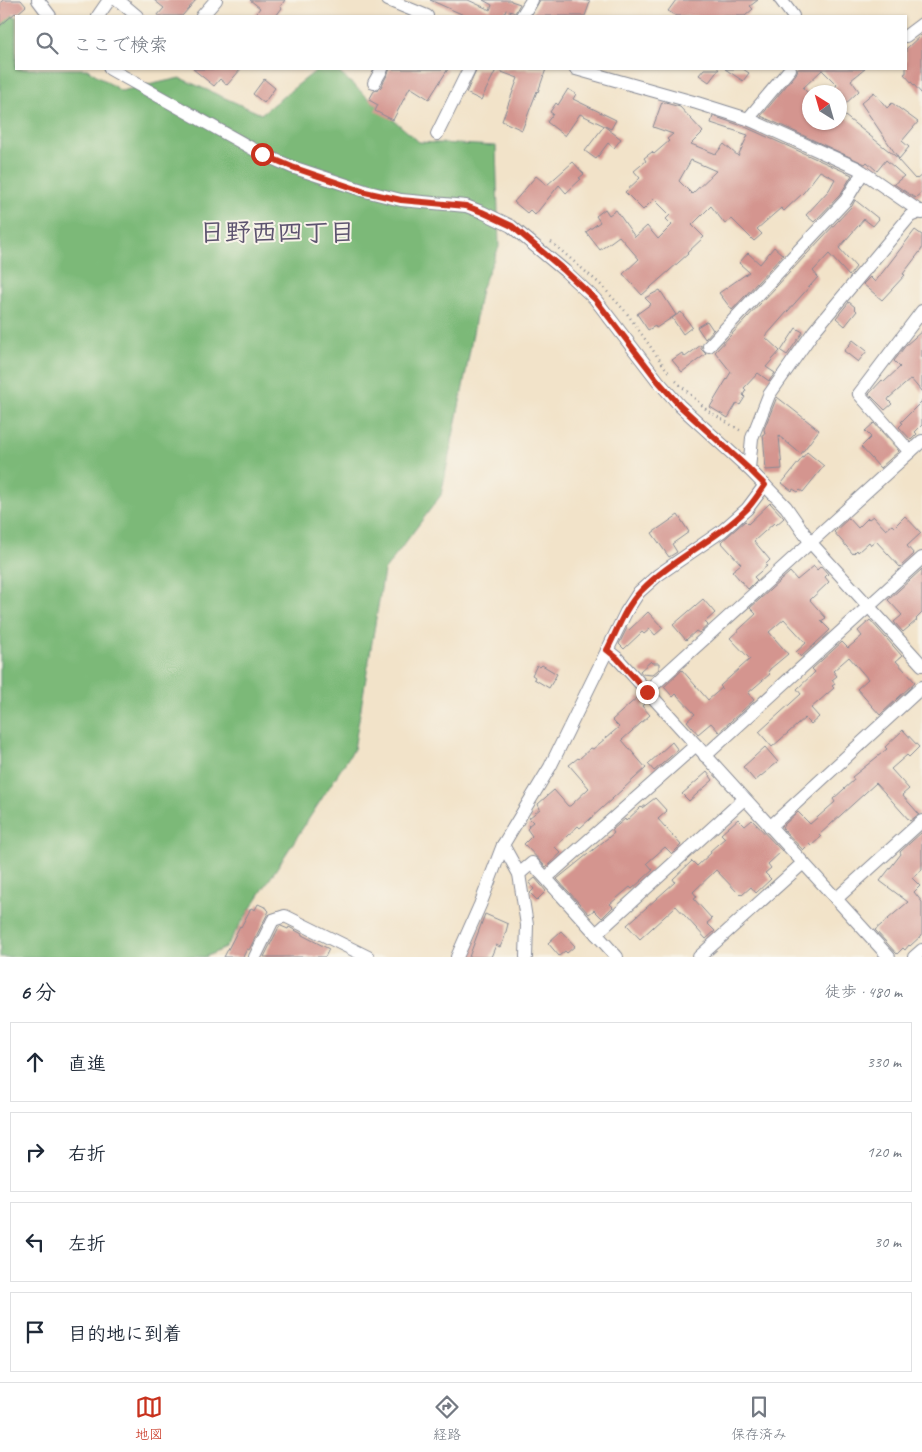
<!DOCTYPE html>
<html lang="ja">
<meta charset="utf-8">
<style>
:root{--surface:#fff;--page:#f6f6f7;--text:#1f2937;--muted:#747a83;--line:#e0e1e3;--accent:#c8321e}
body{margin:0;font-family:Caveat,"Klee One",sans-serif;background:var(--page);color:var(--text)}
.compass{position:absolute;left:802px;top:85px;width:45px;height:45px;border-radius:50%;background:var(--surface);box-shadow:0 1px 4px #0004;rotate:323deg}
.stop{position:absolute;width:15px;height:15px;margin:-11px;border:4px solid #c8321e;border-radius:50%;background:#fff}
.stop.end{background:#c8321e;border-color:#fff;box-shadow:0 1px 5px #0008}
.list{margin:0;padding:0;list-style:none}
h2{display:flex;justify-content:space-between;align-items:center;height:65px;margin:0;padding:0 20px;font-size:21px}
h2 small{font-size:16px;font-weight:400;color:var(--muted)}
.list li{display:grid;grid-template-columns:32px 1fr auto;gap:15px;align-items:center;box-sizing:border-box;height:80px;margin:0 10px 10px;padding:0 10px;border:1px solid var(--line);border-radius:0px}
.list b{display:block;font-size:19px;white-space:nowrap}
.list em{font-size:16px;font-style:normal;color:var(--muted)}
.icon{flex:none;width:28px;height:28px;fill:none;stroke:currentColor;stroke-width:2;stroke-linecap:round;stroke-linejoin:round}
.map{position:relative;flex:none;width:922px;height:957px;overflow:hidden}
.search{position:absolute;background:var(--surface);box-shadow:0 1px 4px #0004;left:15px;right:15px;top:15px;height:55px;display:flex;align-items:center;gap:12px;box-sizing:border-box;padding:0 18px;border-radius:0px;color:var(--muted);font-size:19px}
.sheet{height:425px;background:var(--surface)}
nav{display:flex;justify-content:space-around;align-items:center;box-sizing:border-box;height:70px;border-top:1px solid var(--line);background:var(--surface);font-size:14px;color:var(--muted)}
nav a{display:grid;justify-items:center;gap:2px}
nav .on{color:var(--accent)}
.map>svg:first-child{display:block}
.forest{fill:#7cb978;stroke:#4c746b}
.building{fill:#d4958f;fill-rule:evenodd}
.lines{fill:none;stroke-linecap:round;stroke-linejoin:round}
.minor-casing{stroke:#868994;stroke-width:14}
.path{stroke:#868994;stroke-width:2.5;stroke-dasharray:1 4;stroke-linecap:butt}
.minor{stroke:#fff;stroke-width:12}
.route{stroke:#c8321e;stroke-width:6}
.labels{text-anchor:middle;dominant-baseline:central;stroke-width:4;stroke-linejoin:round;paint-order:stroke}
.neighbourhood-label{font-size:26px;font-weight:bold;fill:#5c536f;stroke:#f7f3e8}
</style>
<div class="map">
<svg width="922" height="957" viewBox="0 0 922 957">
<rect width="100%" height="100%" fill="#f7f3e8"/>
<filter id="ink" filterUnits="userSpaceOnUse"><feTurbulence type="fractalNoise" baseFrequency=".02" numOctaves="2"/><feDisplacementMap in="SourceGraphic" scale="10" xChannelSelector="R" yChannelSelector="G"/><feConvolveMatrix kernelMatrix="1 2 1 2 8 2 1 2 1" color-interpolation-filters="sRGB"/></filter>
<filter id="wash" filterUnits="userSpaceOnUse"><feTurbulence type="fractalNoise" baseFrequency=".0096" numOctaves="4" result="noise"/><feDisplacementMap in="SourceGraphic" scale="20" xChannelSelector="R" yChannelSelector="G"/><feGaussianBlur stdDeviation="1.12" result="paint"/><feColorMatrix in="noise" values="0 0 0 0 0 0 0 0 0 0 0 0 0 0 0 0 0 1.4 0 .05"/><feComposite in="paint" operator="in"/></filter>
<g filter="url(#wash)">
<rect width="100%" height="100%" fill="#f2e3c9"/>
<polygon class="forest" points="0,9 16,17 16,69 87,69 121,91 180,78 261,114 318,69 335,69 419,142 496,146 499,247 481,289 465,377 441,495 384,571 354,749 225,948 205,957 0,957"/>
<g id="blocks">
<g class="building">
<polygon points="3,0 21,0 26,6 17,14 15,13 0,26 0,3"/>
<polygon points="154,0 196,0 182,16 157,16 164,8"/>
<polygon points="250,0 285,0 280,7 282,8 276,16 254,16 260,8"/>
<polygon points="430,0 468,0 490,10 492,5 483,0 511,0 511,1 520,4 515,13 506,10 504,16 466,16"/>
<polygon points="540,0 583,0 590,2 585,16 531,16"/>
<polygon points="676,0 758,0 750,6 753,9 745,16 676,16 668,11"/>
<polygon points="922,34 922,94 904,74 906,73 906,49"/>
<polygon points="193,69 241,69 227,85 220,79 214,86"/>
<polygon points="390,69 448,69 429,99 410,87 393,120 375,111 378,105 369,100 374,91 378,90 381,87"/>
<polygon points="477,69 546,69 538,92 537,91 522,130 502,121 518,78 496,70 481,100 466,93"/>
<polygon points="704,69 719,69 709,82 699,75"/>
<polygon points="725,69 743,69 749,73 743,81"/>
<polygon points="798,69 865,69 851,80 859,91 840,109 840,92 829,92 837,85 822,70 803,88 810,95 810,122 840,122 840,112 899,159 898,160 915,179 916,178 917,179 922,175 922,192 915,198 894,184 904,176 886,160 877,171 867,162 865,164 761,116 796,74"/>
<polygon points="264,79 275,88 264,103 253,94"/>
<polygon points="568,89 576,94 573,99 616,120 611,129 580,114 565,136 547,122 553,114 550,112 556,103 558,105"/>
<polygon points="874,92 887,108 892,103 918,122 902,141 909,147 899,159 861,103"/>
<path d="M662 102 680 107 703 132 691 144 716 154 724 144 738 156 748 135 711 123 713 116 745 127 852 175 840 195 814 222 806 215 829 190 835 179 820 171 804 192 784 211 781 208 757 229 762 234 754 241 732 219 725 224 711 206 692 225 704 237 687 253 688 254 642 295 623 274 639 259 619 236 600 250 586 232 600 222 596 216 605 209 609 215 616 210 635 237 647 226 658 239 672 225 666 219 670 215 654 199 643 210 625 192 640 178 634 171 646 161 644 158 652 152 654 154 669 141 667 139 673 134 653 127ZM691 160 716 171 692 194 679 181Z"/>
<polygon points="604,126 621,139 614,148 608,143 596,159 585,151"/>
<polygon points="573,162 584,174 579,178 581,179 566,193 559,185 535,215 530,210 527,213 514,202 536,176 547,185"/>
<polygon points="855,200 879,219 873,226 864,219 839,248 856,267 849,276 829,254 813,271 818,277 765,337 780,351 766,367 775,373 769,381 758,373 744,388 746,390 743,395 745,397 740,405 737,403 728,418 710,407 731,372 715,352 852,206"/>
<polygon points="915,230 922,235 922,249 903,274 905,275 882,300 863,284 870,277 875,282"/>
<polygon points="774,247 783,255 732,310 719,293 749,272 739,263 748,253 760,264"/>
<polygon points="660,290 676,315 656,328 655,326 648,330 637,314 651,304 645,298"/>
<polygon points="849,302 855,307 854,308 857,311 845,326 836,318"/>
<polygon points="681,312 692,327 683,334 672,318"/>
<polygon points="707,321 713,330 714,329 705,339 697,327"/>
<polygon points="796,328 803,332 787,355 781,351"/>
<polygon points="922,331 922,392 911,379 889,398 888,400 892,404 885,410 869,394 882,380 884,382 900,367 894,361 906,345"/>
<polygon points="853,340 867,351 858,362 844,351"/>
<polygon points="701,345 701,349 706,354 682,372 672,360 682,353 685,357"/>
<polygon points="777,397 819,430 801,454 779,436 782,469 766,470 763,434 765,434 764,429"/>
<polygon points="922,401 922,425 915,432 917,434 911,440 899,427 903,423 901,422"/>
<polygon points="874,423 899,451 880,468 861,447 871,437 865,431"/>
<polygon points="807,452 824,466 803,492 800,490 798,492 793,489 792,491 782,483"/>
<polygon points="770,503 784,518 776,525 774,523 754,541 770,560 765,565 767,566 754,577 757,580 748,589 732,571 741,564 721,542 745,521 748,524"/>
<polygon points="678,515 689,532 672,544 677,552 669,557 652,533"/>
<polygon points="873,516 886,530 892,525 894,527 905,516 921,533 907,546 914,554 900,567 876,541 871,545 869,542 858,552 857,550 853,554 834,532 849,518 858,528 868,518 869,519"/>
<polygon points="814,566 817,570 821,566 828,574 825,577 829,582 810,600 826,618 821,621 830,630 801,657 796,652 806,643 784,619 769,632 788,654 770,669 768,672 770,674 748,693 754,700 719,732 711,723 698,734 687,721 695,714 676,694 673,697 664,687 682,670 708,700 722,688 720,686 750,659 730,638 756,614 750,608 790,572 797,580"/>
<polygon points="922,569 922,613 916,619 917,620 903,632 894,622 902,615 888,600"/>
<polygon points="703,599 715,613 705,622 708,625 699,633 696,631 686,640 673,625"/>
<polygon points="648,612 663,628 655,635 650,629 644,634 642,632 624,649 619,644 627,628 629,630"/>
<polygon points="870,620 902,656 896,661 915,682 880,715 857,689 868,679 849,657 833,671 837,676 832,680 835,684 832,686 834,688 811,708 819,717 811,724 805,718 772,747 759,732 801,694 797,689 815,672 812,669 842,642 848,648 862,636 858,631"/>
<polygon points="651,661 653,663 659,663 659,669 652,675 642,674 640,671"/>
<polygon points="537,665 540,667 542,665 557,674 549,688 534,679 535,677 532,675"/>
<polygon points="639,696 645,703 642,706 650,715 622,740 646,768 590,819 580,828 578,826 555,847 561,853 546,867 524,844 532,836 527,829 529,827 528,826 533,822 529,818 540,809 538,804 554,790 568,806 570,806 589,788 569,765 578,758 579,759 591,748 593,749 619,727 612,720"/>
<polygon points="903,730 919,747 909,757 907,755 891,769 909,789 902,795 919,814 910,821 876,783 819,835 821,837 811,846 809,844 803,850 782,828 784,825 798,812 810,824 835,802 833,799 854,780 852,777 887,749 885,747"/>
<polygon points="672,742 678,750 654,771 648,764"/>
<polygon points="765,747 778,762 755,781 743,767"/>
<polygon points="707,772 713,780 689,801 682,794"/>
<polygon points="655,798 667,811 658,819 681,845 672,854 665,847 647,863 653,870 632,889 630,887 610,904 613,907 602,918 594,910 589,914 557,879 614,833 612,830 625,819 626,821 641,807 642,808"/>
<polygon points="738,819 745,826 752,820 782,851 768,864 771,868 765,873 771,879 756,893 751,887 742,895 740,893 739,894 716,870 693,892 697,897 694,899 712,919 707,923 715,931 706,939 676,906 640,939 627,925 675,882 673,879 692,861 697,866 711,853 710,851 725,838 721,834"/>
<polygon points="922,832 922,870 912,878 920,886 914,892 922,902 922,935 910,946 909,945 905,950 903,948 897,954 875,930 908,902 880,881 901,854 900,852"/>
<polygon points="535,878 546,891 537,900 530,893 534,889 529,883"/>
<polygon points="258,904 267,908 267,909 269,911 249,950 247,949 243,957 224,957 240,926 241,927 251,908 255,910"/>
<polygon points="485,914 508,924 504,939 500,947 496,945 491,957 469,957"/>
<polygon points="281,926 288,929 289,927 302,934 302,935 329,949 325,957 264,957 279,927"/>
<polygon points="561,931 575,946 567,953 565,951 559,956 548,943"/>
</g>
</g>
</g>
<g filter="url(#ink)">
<use href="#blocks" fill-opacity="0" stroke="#868994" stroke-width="1"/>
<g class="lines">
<defs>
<g id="minor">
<polyline points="38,0 50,16"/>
<polyline points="118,0 137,16"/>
<polyline points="388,0 427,16"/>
<polyline points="781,0 793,16"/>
<polyline points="98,16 109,0"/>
<polyline points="202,16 216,0"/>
<polyline points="522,16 532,0"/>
<polyline points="906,36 922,24"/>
<polyline points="110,69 262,154 292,167 365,191 401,200 466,206 482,212 511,226 565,271 595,299 658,381 680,406 749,469"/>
<polyline points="576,69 697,103 748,119 857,168 922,213"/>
<polyline points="374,83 382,69"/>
<polyline points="748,119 790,69"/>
<polyline points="437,134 469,69"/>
<polyline points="922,211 910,216 814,331 769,395 752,438 749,469 786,507 811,543 922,665"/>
<polyline points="709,346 846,200 863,172"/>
<polyline points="910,452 859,394 922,311"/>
<polyline points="607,650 617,658 889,957"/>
<polyline points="647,691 922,441"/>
<polyline points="705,756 869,606 922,558"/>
<polyline points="770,827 922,687"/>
<polyline points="503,845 519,874 527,925 526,957"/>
<polyline points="519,874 532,863 617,957"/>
<polyline points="546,878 696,745"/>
<polyline points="836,899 922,821"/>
<polyline points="596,934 744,799"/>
<polyline points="255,957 273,920 285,916 368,957"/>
<polyline points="457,957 480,905 503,845 550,767 626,612 639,592 658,575 722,531 747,509 765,485"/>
<polyline points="699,957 803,863"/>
<polyline points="914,957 922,950"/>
</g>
</defs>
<use href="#minor" class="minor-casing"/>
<g class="path">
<polyline points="551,242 600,284 626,312 669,373"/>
<polyline points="676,381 708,411 743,432"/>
</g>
<use href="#minor" class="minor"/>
</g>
</g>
<g class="lines" filter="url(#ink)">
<path class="route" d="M262 154 292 167 365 192 401 200 466 206 482 212 512 226 565 271 595 299 658 381 680 406 749 469 765 485C759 493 753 503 746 510 715 541 672 559 641 591 625 607 617 631 607 650L617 658 647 692"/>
</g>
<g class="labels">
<g class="neighbourhood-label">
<text x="277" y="232">日野西四丁目</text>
</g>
</g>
</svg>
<svg class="compass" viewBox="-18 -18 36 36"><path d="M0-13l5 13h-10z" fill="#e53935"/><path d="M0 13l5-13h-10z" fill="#747a83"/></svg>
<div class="stop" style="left:262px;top:154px"></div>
<div class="stop end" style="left:647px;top:692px"></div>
<div class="search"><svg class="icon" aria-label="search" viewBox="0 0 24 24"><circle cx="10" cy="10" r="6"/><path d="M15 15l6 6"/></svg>ここで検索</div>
</div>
<section class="sheet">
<h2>6 分<small>徒歩 · 480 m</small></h2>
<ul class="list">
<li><svg class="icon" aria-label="ahead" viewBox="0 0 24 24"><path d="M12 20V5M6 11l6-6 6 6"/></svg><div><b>直進</b></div><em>330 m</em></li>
<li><svg class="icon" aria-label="right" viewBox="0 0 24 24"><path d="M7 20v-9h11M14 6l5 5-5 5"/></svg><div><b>右折</b></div><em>120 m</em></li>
<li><svg class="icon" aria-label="left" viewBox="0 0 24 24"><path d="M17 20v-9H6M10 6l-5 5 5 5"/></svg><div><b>左折</b></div><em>30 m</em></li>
<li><svg class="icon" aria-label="arrive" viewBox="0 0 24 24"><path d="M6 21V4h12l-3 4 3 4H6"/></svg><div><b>目的地に到着</b></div></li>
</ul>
</section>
<nav>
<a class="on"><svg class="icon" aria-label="map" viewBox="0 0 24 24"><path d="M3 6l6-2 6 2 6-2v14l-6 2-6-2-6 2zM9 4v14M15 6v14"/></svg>地図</a>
<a><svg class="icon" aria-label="directions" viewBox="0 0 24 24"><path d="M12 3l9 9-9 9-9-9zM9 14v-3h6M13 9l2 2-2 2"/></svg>経路</a>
<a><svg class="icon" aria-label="saved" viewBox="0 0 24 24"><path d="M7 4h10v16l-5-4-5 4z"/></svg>保存済み</a>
</nav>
